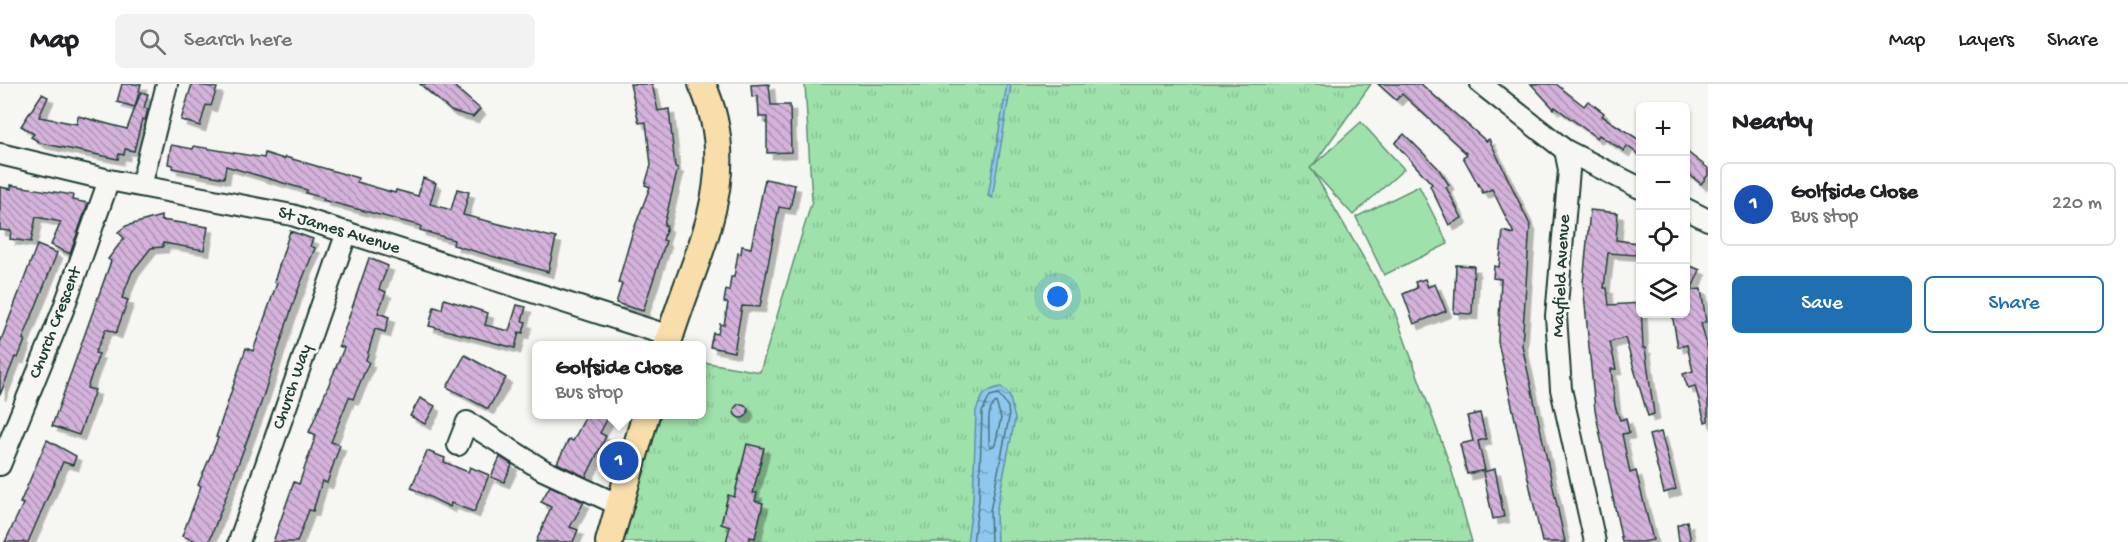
<!DOCTYPE html>
<meta charset="utf-8">
<style>
:root{--surface:#fff;--page:#f2f2f2;--text:#202124;--muted:#757577;--line:#e0e0e0;--accent:#1f6fb2}
body{margin:0;font-family:"Gochi Hand",sans-serif;background:var(--page);color:var(--text)}
.controls{position:absolute;right:18px;top:18px;display:grid;overflow:hidden;border-radius:9px;box-shadow:0 2px 4px #0004}
.controls button{width:54px;height:54px;display:grid;place-items:center;padding:0;border:0;border-bottom:2px solid var(--line);background:var(--surface);color:var(--text);font:30px sans-serif}
.you{position:absolute;left:1058px;top:213px;width:21px;height:21px;margin:-15px;border:4px solid #fff;border-radius:50%;background:#1a73e8;box-shadow:0 0 0 9px #1a73e833}
.badge{display:grid;place-items:center;width:39px;height:39px;border-radius:50%;background:var(--accent);color:#fff;font-size:20px;font-weight:700}
.pin{position:absolute;translate:-50% -50%;border:3px solid #fff;box-shadow:0 2px 6px #0006}
.popup{position:absolute;left:532px;top:257px;width:174px;height:78px;box-sizing:border-box;display:grid;place-content:center;border-radius:9px;background:var(--surface);filter:drop-shadow(0 2px 4px #0005);font-size:20px;white-space:nowrap;color:var(--muted)}
.popup b{font-size:22px;color:var(--text)}
.popup::after{content:'';position:absolute;left:50%;top:100%;margin-left:-12px;border:12px solid transparent;border-top-color:var(--surface)}
.list{margin:0;padding:0;list-style:none}
h2{display:flex;justify-content:space-between;align-items:center;height:78px;margin:0;padding:0 24px;font-size:26px}
h2 small{font-size:20px;font-weight:400;color:var(--muted)}
.list li{display:grid;grid-template-columns:39px 1fr auto;gap:18px;align-items:center;box-sizing:border-box;height:84px;margin:0 12px 12px;padding:0 12px;border:2px solid var(--line);border-radius:9px}
.list b{display:block;font-size:22px;white-space:nowrap}
.list p{margin:0;font-size:20px;white-space:nowrap;color:var(--muted)}
.list em{font-size:20px;font-style:normal;color:var(--muted)}
.actions{display:flex;gap:12px;padding:18px 24px}
.actions a{flex:1;padding:14px 0;border:2px solid var(--accent);border-radius:9px;text-align:center;font-size:21px;color:var(--accent)}
.actions .main{background:var(--accent);color:#fff}
.icon{flex:none;width:33px;height:33px;fill:none;stroke:currentColor;stroke-width:2;stroke-linecap:round;stroke-linejoin:round}
.map{position:relative;flex:none;width:1708px;height:458px;overflow:hidden}
header{display:flex;align-items:center;gap:36px;box-sizing:border-box;height:84px;padding:0 30px;background:var(--surface);border-bottom:2px solid var(--line)}
header strong{font-size:28px}
nav{display:flex;gap:33px;margin-inline-start:auto;font-size:21px}
.search{width:420px;height:54px;background:var(--page);display:flex;align-items:center;gap:15px;box-sizing:border-box;padding:0 21px;border-radius:9px;color:var(--muted);font-size:22px}
main{display:flex}
aside{flex:1;background:var(--surface)}
.map>svg:first-child{display:block}
.grass{fill:url(#grass-tufts);stroke:#5f8f70;stroke-width:1.5}
.pitch{fill:#9fe1ab;stroke:#5f8f70;stroke-width:1.5}
.water{fill:url(#water-ripples);stroke:#6290a4;stroke-width:1.5}
.lines{fill:none;stroke-linecap:round;stroke-linejoin:round}
.shore{stroke:#4c747e;stroke-width:1.5}
.building{fill:url(#building-back-hatch);stroke:#1f3d34;stroke-width:1.5;filter:url(#shadow)}
.minor-casing{stroke:#1f3d34;stroke-width:24}
.major-casing{stroke:#1f3d34;stroke-width:30}
.minor{stroke:#f6f6f2;stroke-width:20}
.major{stroke:#f9deab;stroke-width:26}
.labels{text-anchor:middle;dominant-baseline:central;stroke-width:6;stroke-linejoin:round;paint-order:stroke}
.street-label{font-size:18px;fill:#1f3d34;stroke:#f6f6f2}
</style>
<header>
<strong>Map</strong>
<div class="search"><svg class="icon" aria-label="search" viewBox="0 0 24 24"><circle cx="10" cy="10" r="6"/><path d="M15 15l6 6"/></svg>Search here</div>
<nav><a>Map</a><a>Layers</a><a>Share</a></nav>
</header>
<main>
<div class="map">
<svg width="1708" height="458" viewBox="0 0 1708 458">
<defs>
<pattern id="grass-tufts" width="24" height="20" patternUnits="userSpaceOnUse" patternTransform="scale(1.5)"><rect width="24" height="20" fill="#9fe1ab"/><path d="M3 7l-1-3M5 7V3M7 7l1-3M15 17l-1-3M17 17v-4M19 17l1-3" fill="none" stroke="#88c294"/></pattern>
<pattern id="water-ripples" width="26" height="14" patternUnits="userSpaceOnUse" patternTransform="scale(1.5)"><rect width="26" height="14" fill="#8fc7ee"/><path d="M2 4q2-2 4 0t4 0M15 11q2-2 4 0t4 0" fill="none" stroke="#74a3c2"/></pattern>
<pattern id="building-back-hatch" width="6" height="6" patternUnits="userSpaceOnUse" patternTransform="scale(1.5)"><rect width="6" height="6" fill="#d5b2dc"/><path d="M-1 5l2 2M0 0l6 6M5-1l2 2" fill="none" stroke="#ac92b3"/></pattern>
<filter id="shadow"><feDropShadow dx="5.5" dy="5.5" stdDeviation="0" flood-color="#0004"/></filter>
</defs>
<rect width="100%" height="100%" fill="#f6f6f2"/>
<filter id="ink" filterUnits="userSpaceOnUse"><feTurbulence type="fractalNoise" baseFrequency=".0167" numOctaves="2"/><feDisplacementMap in="SourceGraphic" scale="12" xChannelSelector="R" yChannelSelector="G"/><feConvolveMatrix kernelMatrix="1 2 1 2 8 2 1 2 1" color-interpolation-filters="sRGB"/></filter>
<g filter="url(#ink)">
<polygon class="grass" points="805,0 1371,0 1311,84 1394,226 1451,384 1472,458 618,458 655,331 702,330 702,278 760,288 812,117"/>
<g class="pitch">
<polygon points="1361,38 1404,85 1353,131 1310,84"/>
<polygon points="1419,102 1448,160 1384,191 1356,133"/>
</g>
<g class="water">
<polygon points="1007,0 1011,1 992,114 988,112"/>
<path d="M1001 303 1009 310 1015 335 996 428 997 458H967L973 416 976 327C981 312 985 306 1001 303Z"/>
</g>
<g class="lines">
<g class="shore">
<path d="M996 318 1001 334 995 361 991 363 989 360C990 347 985 326 996 318Z"/>
<polyline points="973,458 979,416 982,328 990,312 998,310 1008,323 1009,334 990,427 991,458"/>
</g>
</g>
<g class="building">
<polygon points="122,0 141,0 135,23 117,18"/>
<polygon points="192,0 217,4 211,22 206,21 200,42 181,36"/>
<polygon points="420,0 455,0 456,4 480,25 473,33 451,27"/>
<polygon points="630,0 652,0 658,27 669,25 675,83 678,84 664,141 667,142 663,156 666,157 643,227 616,219 622,200 618,199 632,150 650,103 645,101 651,81 646,38 639,39"/>
<polygon points="769,0 771,21 790,21 791,68 767,69 767,33 759,33 758,12 752,13 751,1"/>
<polygon points="1378,0 1421,0 1486,57 1489,55 1530,141 1522,261 1565,458 1542,458 1498,258 1501,195 1493,194 1494,182 1499,183 1503,147 1514,150 1492,105 1483,109 1463,73 1467,70 1402,10 1396,16"/>
<polygon points="1531,0 1556,0 1584,22 1588,17 1604,29 1602,32 1641,57 1641,72 1627,62 1624,67 1599,51 1597,54 1555,23 1554,25"/>
<polygon points="141,8 148,10 144,24 148,25 145,36 142,35 134,67 125,65 124,71 119,70 118,75 41,59 31,53 34,50 21,42 42,10 48,13 39,33 77,40 78,32 127,45"/>
<polygon points="1404,50 1438,84 1449,101 1446,103 1462,134 1449,141 1430,102 1432,100 1395,59"/>
<polygon points="171,61 193,65 194,62 264,74 265,69 284,75 285,73 358,94 357,98 395,109 396,106 418,112 423,94 436,99 430,120 451,126 457,105 469,108 463,131 556,154 548,188 453,161 454,156 420,146 421,142 323,116 324,114 306,109 307,106 226,82 224,94 172,84 173,81 168,80"/>
<polygon points="1686,67 1708,84 1708,91 1701,100 1686,88"/>
<polygon points="765,95 795,101 790,125 779,123 760,223 742,222 734,268 710,263 713,249 718,250 720,240 724,241 728,219 724,218 726,206 729,207 731,193 734,193 738,169 741,170 742,162 751,164"/>
<polygon points="11,101 73,111 72,116 88,119 70,170 51,161 61,138 36,133 31,158 10,155 11,147 0,146 0,103 11,105"/>
<polygon points="1590,126 1618,129 1616,156 1637,159 1636,171 1608,169 1604,204 1607,204 1609,221 1641,219 1643,264 1645,264 1654,330 1648,332 1625,254 1610,258 1616,285 1611,285 1615,322 1620,336 1626,334 1629,349 1622,350 1630,389 1636,387 1653,456 1643,458 1622,458 1595,326 1583,199"/>
<polygon points="161,132 161,136 208,143 204,166 163,159 163,163 151,164 132,188 122,214 128,216 116,249 106,245 95,269 99,270 87,304 95,306 79,351 52,342 111,177 108,175 124,154 118,148 126,142"/>
<polygon points="290,147 313,155 310,162 315,164 296,211 261,319 209,458 199,458 182,452 201,402 198,401 218,354 216,353 246,264 253,267 277,199 274,198"/>
<polygon points="37,161 57,169 23,255 25,256 18,274 15,273 0,311 0,259"/>
<polygon points="369,174 388,182 379,205 386,208 378,229 389,233 385,248 375,245 366,276 369,278 353,315 349,313 331,358 340,361 327,399 322,397 313,427 309,426 297,458 273,458 294,398 299,400 316,351 309,348 344,264 339,262"/>
<polygon points="1686,180 1700,186 1691,206 1701,205 1706,238 1701,239 1708,266 1708,337 1705,338 1695,302 1688,304 1683,290 1693,287 1692,283 1687,261 1678,263 1672,230 1686,230"/>
<polygon points="1456,181 1474,182 1472,230 1454,229"/>
<polygon points="1425,195 1428,203 1435,200 1446,227 1414,240 1403,210 1417,204 1415,198"/>
<polygon points="444,215 488,229 485,241 509,247 517,221 526,223 522,237 526,238 523,249 519,248 515,264 429,242 434,223 442,225"/>
<polygon points="465,271 506,294 488,325 447,303"/>
<polygon points="420,314 435,322 425,340 410,332"/>
<circle cx="741" cy="327" r="7"/>
<polygon points="1480,329 1486,355 1478,357 1485,386 1467,390 1460,360 1473,357 1467,332"/>
<polygon points="587,330 610,330 600,349 606,352 586,393 557,379 569,355 573,357"/>
<polygon points="1661,348 1676,405 1664,409 1649,351"/>
<polygon points="47,356 76,372 73,381 63,378 28,458 5,458 23,420 20,419"/>
<polygon points="747,360 764,364 753,409 757,409 755,417 763,419 755,454 750,453 749,458 726,458 730,443 721,440 728,411 734,413"/>
<polygon points="427,367 445,374 444,378 468,388 470,383 489,391 474,428 451,419 450,423 411,404"/>
<polygon points="500,373 512,381 504,398 491,393"/>
<polygon points="1495,385 1504,433 1493,435 1483,388"/>
<polygon points="550,402 584,418 570,443 578,446 573,458 536,458 551,423 541,418"/>
<polygon points="1687,437 1691,458 1679,458 1677,441"/>
</g>
<g class="lines">
<defs>
<g id="minor">
<polyline points="1481,0 1565,66 1640,104"/>
<polyline points="1565,66 1569,86 1556,232 1561,305 1595,458"/>
<polyline points="0,70 109,96 292,131 670,252"/>
<polyline points="141,102 167,0"/>
<polyline points="1686,125 1708,136"/>
<polyline points="458,361 467,338 543,386 619,421"/>
<polyline points="0,381 63,226 109,96"/>
<polyline points="239,458 347,148"/>
</g>
<g id="major">
<path d="M667 262C693 172 745 95 702 0"/>
<polyline points="609,458 646,330"/>
</g>
</defs>
<use href="#minor" class="minor-casing"/>
<use href="#major" class="major-casing"/>
<use href="#minor" class="minor"/>
<use href="#major" class="major"/>
</g>
</g>
<g class="labels">
<g class="street-label">
<text transform="translate(339 147) rotate(17)">St James Avenue</text>
<text transform="translate(1562 192) rotate(-87)">Mayfield Avenue</text>
<text transform="translate(56 239) rotate(-69)">Church Crescent</text>
<text transform="translate(293 303) rotate(-71)">Church Way</text>
</g>
</g>
</svg>
<div class="controls">
<button>+</button>
<button>−</button>
<button><svg class="icon" aria-label="locate" viewBox="0 0 24 24"><circle cx="12" cy="12" r="6"/><path d="M12 2v4M12 18v4M2 12h4M18 12h4"/></svg></button>
<button><svg class="icon" aria-label="layers" viewBox="0 0 24 24"><path d="M12 4l9 5-9 5-9-5zM3 14l9 5 9-5"/></svg></button>
</div>
<div class="you"></div>
<div class="pin badge" style="left:619px;top:377px;background:#1a4fb4">1</div>
<div class="popup"><b>Golfside Close</b>Bus stop</div>
</div>
<aside>
<h2>Nearby<small></small></h2>
<ul class="list">
<li><span class="badge" style="background:#1a4fb4">1</span><div><b>Golfside Close</b><p>Bus stop</p></div><em>220 m</em></li>
</ul>
<div class="actions"><a class="main">Save</a><a>Share</a></div>
</aside>
</main>
